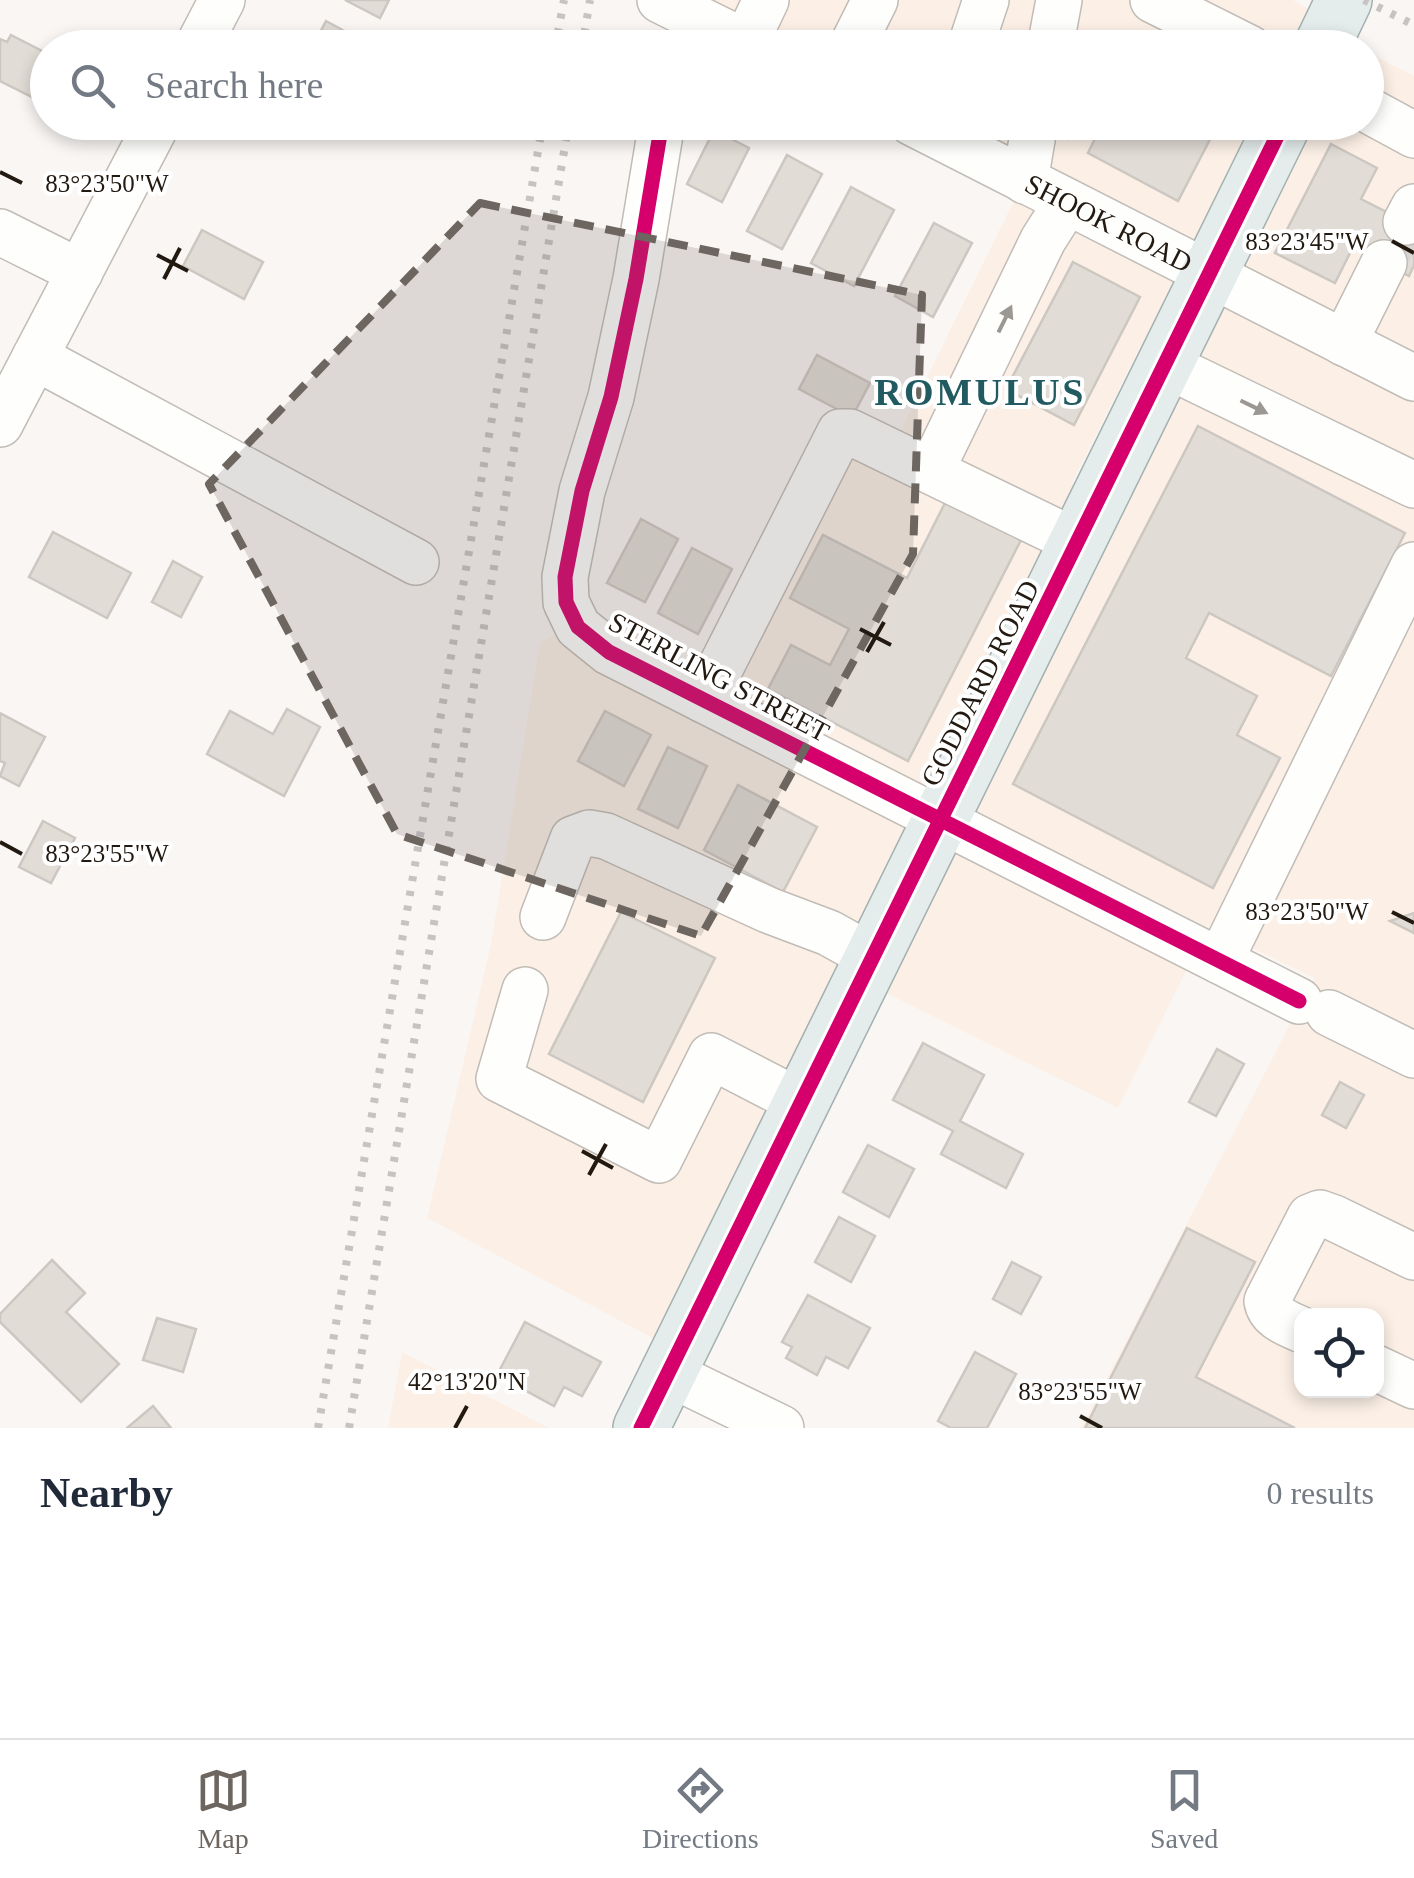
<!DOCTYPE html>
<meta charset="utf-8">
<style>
:root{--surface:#fff;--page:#f2f2f3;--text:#1f2937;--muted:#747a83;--line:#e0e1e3;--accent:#6d6660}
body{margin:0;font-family:"Times New Roman",serif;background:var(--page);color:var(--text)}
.controls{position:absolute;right:30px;bottom:30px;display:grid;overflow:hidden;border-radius:20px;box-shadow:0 5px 15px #0003}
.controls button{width:90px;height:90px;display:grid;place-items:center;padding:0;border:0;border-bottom:2px solid var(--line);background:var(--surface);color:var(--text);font:50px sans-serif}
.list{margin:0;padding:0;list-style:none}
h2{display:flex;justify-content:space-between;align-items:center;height:130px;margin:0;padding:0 40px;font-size:42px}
h2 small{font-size:32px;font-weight:400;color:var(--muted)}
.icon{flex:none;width:55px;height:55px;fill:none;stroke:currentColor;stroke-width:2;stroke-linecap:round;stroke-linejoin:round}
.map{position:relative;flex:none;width:1414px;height:1428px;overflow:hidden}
.search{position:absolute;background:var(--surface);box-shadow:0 5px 15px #0003;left:30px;right:30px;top:30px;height:110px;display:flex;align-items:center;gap:25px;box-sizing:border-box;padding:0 35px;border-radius:55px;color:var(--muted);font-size:38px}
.sheet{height:310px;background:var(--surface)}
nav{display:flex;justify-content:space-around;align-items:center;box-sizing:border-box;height:140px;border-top:2px solid var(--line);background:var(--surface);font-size:28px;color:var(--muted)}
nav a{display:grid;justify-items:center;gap:5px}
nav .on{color:var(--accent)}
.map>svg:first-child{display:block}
.built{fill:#fcf0e6;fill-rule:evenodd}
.building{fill:#e2dcd6;stroke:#cdc7c2;stroke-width:2.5}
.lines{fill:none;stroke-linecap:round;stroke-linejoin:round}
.minor-tunnel{stroke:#d9d5d2;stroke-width:45;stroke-dasharray:45 22;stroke-linecap:butt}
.minor-casing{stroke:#c1bcb6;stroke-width:48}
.major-casing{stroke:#a3b0b0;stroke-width:58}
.minor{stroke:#fefefd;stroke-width:45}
.major{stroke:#e5ecec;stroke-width:55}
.rail{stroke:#c5c4c3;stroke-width:8;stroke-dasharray:5 10;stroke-linecap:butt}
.cycleway-casing{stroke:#fff;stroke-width:21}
.cycleway{stroke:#d6006c;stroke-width:15}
.oneway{fill:#9b9793}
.marked{fill:#6d6660;fill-opacity:0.2;stroke:#6d6660;stroke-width:8;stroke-dasharray:20 12;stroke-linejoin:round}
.ticks{fill:none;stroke:#221911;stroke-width:4}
.labels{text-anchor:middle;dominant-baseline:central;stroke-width:8;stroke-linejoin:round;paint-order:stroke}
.street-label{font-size:28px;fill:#221911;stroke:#fff}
.district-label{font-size:38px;font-weight:bold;letter-spacing:2.5px;fill:#215b61;stroke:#fff}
.ticks-label{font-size:25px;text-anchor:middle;fill:#221911;stroke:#fff;stroke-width:8;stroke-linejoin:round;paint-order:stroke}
</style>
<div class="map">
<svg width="1414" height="1428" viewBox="0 0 1414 1428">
<rect width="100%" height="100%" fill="#f9f6f4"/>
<g class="built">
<polygon points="699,0 1293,0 1315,13 1299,47 797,48"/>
<path d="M1367 52 1414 76V1428H1081L1314 978 1208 927 1118 1108 880 990 1304 123 1366 122ZM1302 1316H1376V1390H1302Z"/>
<polygon points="952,123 1263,123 1157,346 1140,348 1072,483 1080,498 1044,575 1025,579 959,718 965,734 664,1344 427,1218 491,944 540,642 559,632 609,672 682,715 835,414 895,442 1033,162"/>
<polygon points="402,1352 549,1428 388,1428"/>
</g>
<g class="building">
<polygon points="345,0 389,0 380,18"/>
<polygon points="326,21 370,45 368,48 312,48"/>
<polygon points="11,35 48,54 48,85 40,101 0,81 0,39 7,42"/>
<polygon points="1043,122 1073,122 1068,139 1040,131"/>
<polygon points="1103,122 1219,122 1178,201 1088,153"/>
<polygon points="714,130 749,148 722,202 687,184"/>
<polygon points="1331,144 1377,168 1361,199 1414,226 1414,265 1409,276 1353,247 1335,283 1275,253"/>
<polygon points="787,155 822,174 782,249 747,231"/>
<polygon points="851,187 894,210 854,286 811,263"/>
<polygon points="934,223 972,243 933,317 895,296"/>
<polygon points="202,230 263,262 244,299 183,266"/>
<polygon points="1073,262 1140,297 1074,425 1006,389"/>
<polygon points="817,355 870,383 852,417 799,389"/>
<polygon points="1198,426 1405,533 1331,676 1209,613 1186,658 1257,696 1237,735 1280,758 1213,888 1013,784"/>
<polygon points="946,501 1021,540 908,761 768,689 791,645 830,665 849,629 790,598 823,535 907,578"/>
<polygon points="641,519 678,539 645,602 607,583"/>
<polygon points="53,532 131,573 107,618 29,577"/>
<polygon points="692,548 732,569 698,634 658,613"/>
<polygon points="173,561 202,577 181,617 152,602"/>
<polygon points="287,709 320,727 284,796 207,754 230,711 273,734"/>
<polygon points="605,711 651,735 624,786 578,761"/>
<polygon points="0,713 45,737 19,786 0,776 5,763 0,761"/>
<polygon points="668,747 707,766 678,828 638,809"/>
<polygon points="738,785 817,827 783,892 704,850"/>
<polygon points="43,821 75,838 51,883 19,867"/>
<polygon points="621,912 715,958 643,1102 549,1054"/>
<polygon points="1414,913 1414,933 1390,921"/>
<polygon points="923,1043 984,1075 960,1121 1023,1154 1006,1188 941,1154 953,1131 893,1100"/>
<polygon points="1217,1049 1244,1064 1216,1116 1189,1102"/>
<polygon points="1340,1082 1364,1095 1346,1128 1322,1115"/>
<polygon points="868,1145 914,1169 889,1217 843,1192"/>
<polygon points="839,1217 875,1236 851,1282 815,1262"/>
<polygon points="1187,1228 1255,1262 1196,1377 1295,1428 1085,1428"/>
<polygon points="52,1260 85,1293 66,1312 119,1364 81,1402 0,1322 0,1314"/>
<polygon points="1012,1262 1041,1277 1021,1314 993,1299"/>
<polygon points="808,1295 870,1328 848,1368 826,1357 817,1375 786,1358 792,1347 782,1342"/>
<polygon points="157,1318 196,1329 183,1372 143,1360"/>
<polygon points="525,1322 601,1362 582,1396 564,1387 554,1406 497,1375"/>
<polygon points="975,1352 1016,1374 987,1428 951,1428 938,1421"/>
<polygon points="153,1406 171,1428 127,1428"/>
</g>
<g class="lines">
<polyline class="minor-tunnel" points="1395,242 1414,252"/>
<defs>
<g id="minor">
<polyline points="660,0 757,48"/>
<polyline points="1153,0 1249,48"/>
<polyline points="746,42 766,0"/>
<polyline points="197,48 222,0"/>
<polyline points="851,48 875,0"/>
<polyline points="970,48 986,0"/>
<polyline points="1050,48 1059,0"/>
<polyline points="1366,109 1414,135"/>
<polyline points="662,122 636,279 611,397 582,491 565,577 566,602 578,627 609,652 1299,1001"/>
<path id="s1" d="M911 122 1414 378"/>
<polyline points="1025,181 1035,122"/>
<polyline points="1406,222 1414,207"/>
<polyline points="0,232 80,272"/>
<polyline points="1344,343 1384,263"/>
<polyline points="35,357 416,562"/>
<polyline points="1166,365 1414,485"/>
<polyline points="0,424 158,122"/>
<polyline points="932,469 1043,240 1067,202"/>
<polyline points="704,700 840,432 850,432 1079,543"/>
<polyline points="543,917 573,839 589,833 606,836 768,910 829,933 872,957"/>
<polyline points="1220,961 1414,565"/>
<polyline points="525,990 499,1079 659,1160 711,1056 802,1103"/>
<polyline points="1329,1013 1414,1055"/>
<path d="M1302 1330C1287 1323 1270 1318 1267 1301L1310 1217 1320 1213 1334 1218 1414 1257"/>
<polyline points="1376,1368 1414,1386"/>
<polyline points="668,1373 781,1428"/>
</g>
<g id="major">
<polyline points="1321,48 1344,0"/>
<polyline points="641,1428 1284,122"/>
</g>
</defs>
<use href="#minor" class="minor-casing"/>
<use href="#major" class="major-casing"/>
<use href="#minor" class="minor"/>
<use href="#major" class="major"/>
<g class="rail">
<polyline points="1364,0 1414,25"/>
<polyline points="555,48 564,0"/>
<polyline points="582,48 590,0"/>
<polyline points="318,1428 543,122"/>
<polyline points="349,1428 569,122"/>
</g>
<defs>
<g id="cycleway">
<polyline points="662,122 636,279 611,397 582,491 565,577 566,602 578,627 609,652 1299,1001"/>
<polyline points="641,1428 1284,122"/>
</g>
</defs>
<use href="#cycleway" class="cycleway-casing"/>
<use href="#cycleway" class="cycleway"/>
</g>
<defs><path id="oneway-solid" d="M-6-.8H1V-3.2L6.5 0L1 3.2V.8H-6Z" transform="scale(2.5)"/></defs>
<g class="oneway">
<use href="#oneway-solid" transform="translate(1005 319) rotate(-64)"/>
<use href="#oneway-solid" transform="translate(1254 407) rotate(26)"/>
</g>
<path class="marked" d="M480 203 922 295 913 554 701 936 397 834 209 484Z"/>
<path class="ticks" d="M0 172 22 183M1392 241 1414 253M157 255 188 271M164 279 180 248M860 629 891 645M867 652 884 622M0 842 22 854M1392 912 1414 923M582 1151 613 1168M589 1175 606 1144M1080 1416 1102 1428M455 1428 467 1406"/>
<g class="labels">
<g class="street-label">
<text stroke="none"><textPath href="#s1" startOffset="222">SHOOK ROAD</textPath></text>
<text transform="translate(719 677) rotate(28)">STERLING STREET</text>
<text transform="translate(980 683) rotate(-63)">GODDARD ROAD</text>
</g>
<g class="district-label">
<text x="980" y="392">ROMULUS</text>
</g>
</g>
<g class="ticks-label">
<text x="107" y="192">83°23'50"W</text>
<text x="1307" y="250">83°23'45"W</text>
<text x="107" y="862">83°23'55"W</text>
<text x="1307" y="920">83°23'50"W</text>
<text x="467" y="1390">42°13'20"N</text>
<text x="1080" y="1400">83°23'55"W</text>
</g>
</svg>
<div class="controls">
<button><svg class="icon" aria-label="locate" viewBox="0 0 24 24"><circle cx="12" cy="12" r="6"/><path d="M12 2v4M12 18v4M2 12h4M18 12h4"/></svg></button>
</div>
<div class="search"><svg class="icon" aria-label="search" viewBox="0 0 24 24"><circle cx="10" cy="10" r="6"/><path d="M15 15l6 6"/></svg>Search here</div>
</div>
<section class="sheet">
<h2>Nearby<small>0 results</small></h2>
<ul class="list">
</ul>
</section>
<nav>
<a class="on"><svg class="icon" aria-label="map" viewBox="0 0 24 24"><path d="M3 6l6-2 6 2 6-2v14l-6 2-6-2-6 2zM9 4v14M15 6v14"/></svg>Map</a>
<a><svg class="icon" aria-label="directions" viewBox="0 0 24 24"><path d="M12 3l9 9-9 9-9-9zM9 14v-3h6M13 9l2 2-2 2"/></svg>Directions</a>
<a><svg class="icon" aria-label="saved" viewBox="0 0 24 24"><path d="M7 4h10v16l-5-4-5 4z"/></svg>Saved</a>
</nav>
